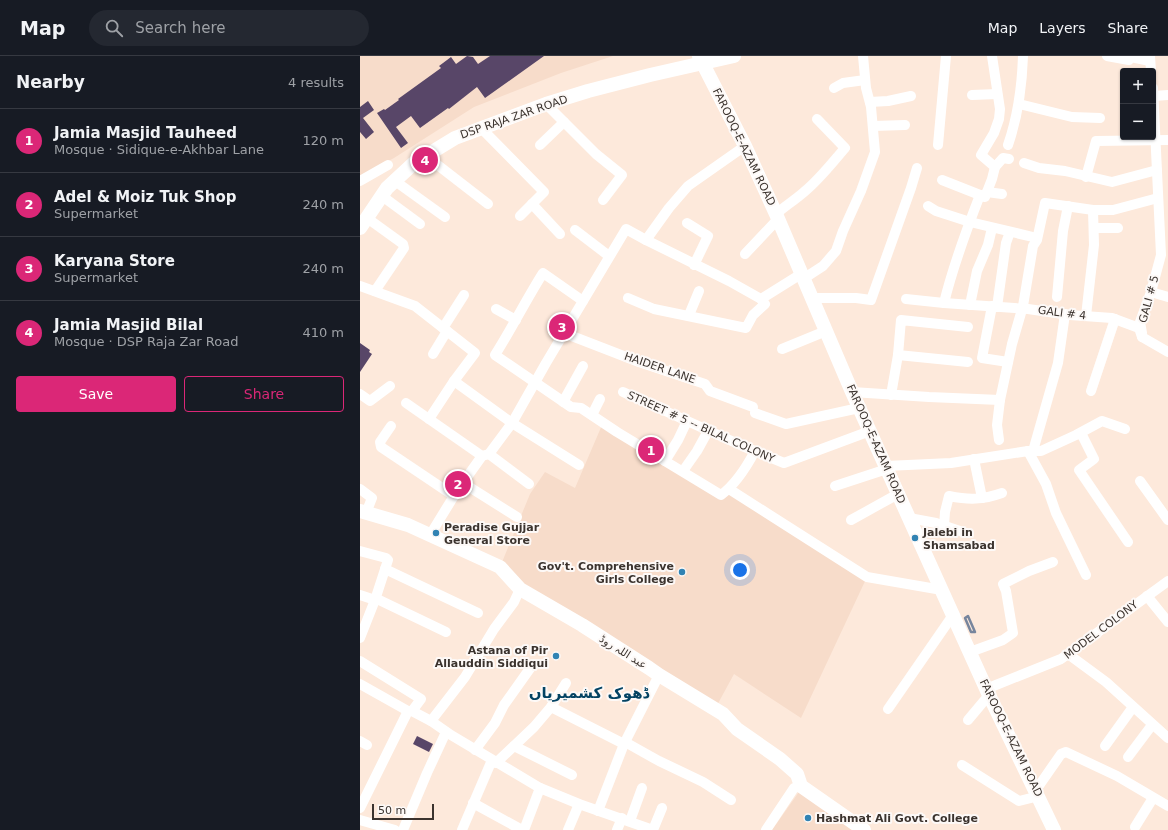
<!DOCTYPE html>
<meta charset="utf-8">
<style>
:root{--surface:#171b24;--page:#242831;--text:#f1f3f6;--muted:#9ea1a6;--line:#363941;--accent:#db2777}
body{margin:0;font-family:"DejaVu Sans",Vazirmatn,sans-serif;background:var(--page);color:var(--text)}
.controls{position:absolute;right:12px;top:12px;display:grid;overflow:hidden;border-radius:4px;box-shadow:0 1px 3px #0004}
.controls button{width:36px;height:36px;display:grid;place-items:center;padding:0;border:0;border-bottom:1px solid var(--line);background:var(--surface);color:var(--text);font:20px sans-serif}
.scale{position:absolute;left:12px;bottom:10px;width:62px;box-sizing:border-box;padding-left:4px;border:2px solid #3b332e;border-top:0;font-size:11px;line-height:14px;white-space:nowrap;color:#3b332e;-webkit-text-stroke:3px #fdf9f7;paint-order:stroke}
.you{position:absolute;left:380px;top:514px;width:14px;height:14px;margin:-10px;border:3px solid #fff;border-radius:50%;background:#1a73e8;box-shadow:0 0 0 6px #1a73e833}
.badge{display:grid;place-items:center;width:26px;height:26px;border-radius:50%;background:var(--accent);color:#fff;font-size:13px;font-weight:700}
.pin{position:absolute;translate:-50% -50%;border:2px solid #fff;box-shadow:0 1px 4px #0006}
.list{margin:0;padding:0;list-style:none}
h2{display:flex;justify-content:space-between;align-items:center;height:52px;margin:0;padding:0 16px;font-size:17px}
h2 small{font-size:13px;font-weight:400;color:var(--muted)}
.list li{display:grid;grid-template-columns:26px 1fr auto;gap:12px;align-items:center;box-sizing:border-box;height:64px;padding:0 16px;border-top:1px solid var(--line)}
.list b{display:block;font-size:15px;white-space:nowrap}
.list p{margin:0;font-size:13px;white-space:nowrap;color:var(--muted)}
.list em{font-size:13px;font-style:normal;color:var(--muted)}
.actions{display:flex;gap:8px;padding:12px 16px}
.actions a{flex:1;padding:9px 0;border:1px solid var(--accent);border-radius:4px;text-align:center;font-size:14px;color:var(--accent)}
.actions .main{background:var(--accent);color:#fff}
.icon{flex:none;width:22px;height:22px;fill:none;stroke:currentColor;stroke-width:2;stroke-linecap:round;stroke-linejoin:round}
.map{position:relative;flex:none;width:808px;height:774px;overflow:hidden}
header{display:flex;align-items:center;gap:24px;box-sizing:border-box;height:56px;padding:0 20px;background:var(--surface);border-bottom:1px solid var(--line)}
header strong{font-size:19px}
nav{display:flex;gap:22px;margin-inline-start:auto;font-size:14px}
.search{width:280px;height:36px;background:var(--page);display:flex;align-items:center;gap:10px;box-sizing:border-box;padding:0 14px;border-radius:22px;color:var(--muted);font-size:15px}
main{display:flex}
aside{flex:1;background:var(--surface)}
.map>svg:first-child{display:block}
.built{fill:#f7dcca}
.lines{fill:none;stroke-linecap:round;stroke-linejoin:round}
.stream{stroke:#77859d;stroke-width:2.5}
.building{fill:#584668}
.street{stroke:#fff;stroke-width:10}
.secondary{stroke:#fff;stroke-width:14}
.poi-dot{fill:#3183b3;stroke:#fdf9f7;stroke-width:1.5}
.labels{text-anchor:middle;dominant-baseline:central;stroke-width:4;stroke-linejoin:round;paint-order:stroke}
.street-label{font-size:11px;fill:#3b332e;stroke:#fdf9f7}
.poi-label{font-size:11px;font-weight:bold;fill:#3b332e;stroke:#fdf9f7;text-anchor:start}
.district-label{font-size:15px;font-weight:bold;fill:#034363;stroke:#fdf9f7}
</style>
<header>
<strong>Map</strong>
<div class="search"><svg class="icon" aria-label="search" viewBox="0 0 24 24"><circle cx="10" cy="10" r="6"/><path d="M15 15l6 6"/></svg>Search here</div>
<nav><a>Map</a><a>Layers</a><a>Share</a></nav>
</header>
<main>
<aside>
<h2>Nearby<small>4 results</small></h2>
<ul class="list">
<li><span class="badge">1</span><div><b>Jamia Masjid Tauheed</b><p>Mosque · Sidique-e-Akhbar Lane</p></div><em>120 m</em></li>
<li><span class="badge">2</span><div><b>Adel &amp; Moiz Tuk Shop</b><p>Supermarket</p></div><em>240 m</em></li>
<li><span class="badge">3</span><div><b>Karyana Store</b><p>Supermarket</p></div><em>240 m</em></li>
<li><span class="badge">4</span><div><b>Jamia Masjid Bilal</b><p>Mosque · DSP Raja Zar Road</p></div><em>410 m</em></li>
</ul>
<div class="actions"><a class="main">Save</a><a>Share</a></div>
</aside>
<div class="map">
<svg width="808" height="774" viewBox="0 0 808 774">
<rect width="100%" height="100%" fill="#fde9db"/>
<g class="built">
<polygon points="0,0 253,0 201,17 114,51 34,102 0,120"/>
<polygon points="242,369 361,439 369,433 507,521 441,662 374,618 355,653 160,533 140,511 170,438 185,416 215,432"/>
<polygon points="439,736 493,774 412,774"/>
</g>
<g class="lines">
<polygon class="stream" points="608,560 615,576 611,576 605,562"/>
</g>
<g class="building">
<polygon points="107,0 113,1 118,8 130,0 184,0 125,42 117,31 89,53 88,52 60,72 51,60 36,71 48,87 41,92 17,57 24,53 25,54 39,44 38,43 81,12 79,10 91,1 96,8"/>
<polygon points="8,45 14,54 3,62 14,76 6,83 0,76 0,51"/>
<polygon points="0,287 10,294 9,296 12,298 0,316"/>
<polygon points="57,680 73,688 69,696 53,688"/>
</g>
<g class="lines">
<g class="street">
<path d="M632 0 640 53 639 63 634 77 621 99 635 111 632 123 625 141 620 139C606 175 593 210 584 247L668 253 710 259 752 262 779 272 782 281"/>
<polyline points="747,0 769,4 771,1 790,5"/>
<polyline points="790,0 791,15"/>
<polyline points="474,32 483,27 505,24"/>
<polyline points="612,39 637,38"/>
<polyline points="794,40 808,39"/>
<polyline points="510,46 528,45 551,40"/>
<polyline points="186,48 236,98 262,119 243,144"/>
<polyline points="659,48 712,61 740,62"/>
<polyline points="513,70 545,69"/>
<polyline points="121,72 184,136 160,160"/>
<polyline points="180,89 204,66"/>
<polyline points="578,89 586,0"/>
<path d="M648 89C658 60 662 30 663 0"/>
<polyline points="66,100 128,148"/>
<polyline points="664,107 679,112 705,115 752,126 797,114"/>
<polyline points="635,111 643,102 649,103"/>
<polyline points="726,121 736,85 808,84"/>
<polyline points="582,124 620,139"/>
<polyline points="0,125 28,109"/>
<polyline points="35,125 85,161"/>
<polyline points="627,136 642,138"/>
<polyline points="22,140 60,168"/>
<polyline points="172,148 200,178"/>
<polyline points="568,150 576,155 610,166 677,182"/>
<path d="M416 158C425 150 435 144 444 136 459 124 472 107 485 92L457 63"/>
<polyline points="7,162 43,188 44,192 15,235"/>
<polyline points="327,167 348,180 334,209"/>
<polyline points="734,172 758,172"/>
<polyline points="215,174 249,200"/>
<polyline points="286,184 369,225 401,243 441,218"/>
<polyline points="385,198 418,163"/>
<polyline points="443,223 463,210 476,195 483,175 501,135 515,96 511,51 506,32 503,0"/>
<polyline points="0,230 55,250 115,297 94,325 69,363"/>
<polyline points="791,236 808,241"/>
<polyline points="697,241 703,175 708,150"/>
<polyline points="268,242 294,253 386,272 393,259 405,248 401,243"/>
<polyline points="452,242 496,242 511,244 551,132 557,112"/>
<polyline points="546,243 584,247"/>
<path d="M223 245 183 217C166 244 152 272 135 299L211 351 221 352 257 376 361 439C376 428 386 412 395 395"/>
<polyline points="610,249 617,215 628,189 632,172"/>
<polyline points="632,250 622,302 648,306"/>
<polyline points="637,251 646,187 650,176"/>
<polyline points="136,253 156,264"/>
<polyline points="329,259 339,235"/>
<polyline points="726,260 734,189 733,154"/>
<polyline points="83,272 104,239"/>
<polyline points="204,277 279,306 345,328 350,335 393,351"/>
<polyline points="782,277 780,266 791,236 801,199 793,32"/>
<polyline points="782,281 808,296"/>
<polyline points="422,293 466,275"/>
<polyline points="73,298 87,275"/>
<polyline points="538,299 608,306"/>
<polyline points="94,325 152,367 219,409"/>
<polyline points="731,335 755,263"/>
<polyline points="263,336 385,391 424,407 510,375"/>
<polyline points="492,336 569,341 640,344 652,288 663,250 673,190 677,184 685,147 733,154 753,154 798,142"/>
<polyline points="0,338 10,345 30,330"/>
<polyline points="531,339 538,299 541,264 608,271"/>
<polyline points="203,346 223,310"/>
<polyline points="46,347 122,400"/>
<polyline points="395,357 426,368 499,352"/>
<polyline points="232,359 240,343"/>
<polyline points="31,370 20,386 21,391 94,440"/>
<polyline points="721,377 734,403 719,414 768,486"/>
<polyline points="639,384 637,369 640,344"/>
<polyline points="668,395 686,428 696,457 726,519"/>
<polyline points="673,395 698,307 705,258"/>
<polyline points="129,398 169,428"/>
<polyline points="614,403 622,442"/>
<polyline points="305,405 318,384 327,365"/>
<polyline points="526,410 591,407 668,395 681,395 716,379 742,365 765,373"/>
<polyline points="323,415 337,395 348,375"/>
<polyline points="780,425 808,464"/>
<polyline points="103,427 157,461"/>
<polyline points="475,430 527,413"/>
<polyline points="0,433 12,442 6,457"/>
<polyline points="369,433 507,521 582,534"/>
<polyline points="549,462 576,467 606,477"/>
<polyline points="491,464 538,438"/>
<path d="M584 470 585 456 589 440C609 444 622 444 642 437"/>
<polyline points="70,479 97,435 122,400 129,398 152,367 186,307 266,173 286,184 309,152 328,130 385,90"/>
<polyline points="0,495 26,502 28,504 15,544 0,582"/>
<polyline points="25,513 118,557"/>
<polyline points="0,539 15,544"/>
<polyline points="787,540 808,566"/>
<polyline points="15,542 86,576"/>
<polyline points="610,596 643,584 653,577 646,535 643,528 669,515 693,506"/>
<polyline points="708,598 746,626 808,682"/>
<polyline points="0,605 61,643 52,655"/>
<polyline points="0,628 48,655 52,655 71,665 91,679 180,732 219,748 293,774"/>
<polyline points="626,633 701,603 808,525"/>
<polyline points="191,651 264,688"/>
<polyline points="528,653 593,559"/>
<polyline points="608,664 629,639"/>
<polyline points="71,665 105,621 134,573 154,546 160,533"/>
<polyline points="0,685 7,689"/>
<polyline points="265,686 299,705 343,726 371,744"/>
<polyline points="154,690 212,719"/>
<polyline points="745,690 773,651"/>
<polyline points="115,694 135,667 144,649 171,611"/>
<polyline points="768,701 792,669"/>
<polyline points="136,707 174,671 191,651 206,627"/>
<polyline points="602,709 659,745 679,740"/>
<polyline points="676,734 701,698 706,696 757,720 808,750"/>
<polyline points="113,747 162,774"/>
<polyline points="0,752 48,655"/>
<polyline points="238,755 264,688 299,619"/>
<polyline points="0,764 35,774"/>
<polyline points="270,765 282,732"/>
<polyline points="775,771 793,742"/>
<polyline points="43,774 67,717 86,676"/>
<polyline points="102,774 132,704"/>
<polyline points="164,774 180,732"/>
<polyline points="208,774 219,748"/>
<polyline points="257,774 262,762"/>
<polyline points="293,774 302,752"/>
<polyline points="406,774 434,732 441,730"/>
</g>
<g class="secondary">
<polyline points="339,0 385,90 416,158 492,336 629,639 694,774"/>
<polyline points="0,172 27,132 54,107 95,82 186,48 228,35 290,19 374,0"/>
<polyline points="0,455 48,469 140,511 160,533 222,569 289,612 299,619 363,658 377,673 420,703 437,718 441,730 504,774"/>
</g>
</g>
<g class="poi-dot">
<circle cx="76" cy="477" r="4"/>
<circle cx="555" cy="482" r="4"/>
<circle cx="322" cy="516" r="4"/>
<circle cx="196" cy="600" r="4"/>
<circle cx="448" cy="762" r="4"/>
</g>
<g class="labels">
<g class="street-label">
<text transform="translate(154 61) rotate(-19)">DSP RAJA ZAR ROAD</text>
<text transform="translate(384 91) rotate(64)">FAROOQ-E-AZAM ROAD</text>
<text transform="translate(789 243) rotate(-75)">GALI # 5</text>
<text transform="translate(702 257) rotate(7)">GALI # 4</text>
<text transform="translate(300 312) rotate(19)">HAIDER LANE</text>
<text transform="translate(341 371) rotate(24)">STREET # 5 -- BILAL COLONY</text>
<text transform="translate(516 388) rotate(66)">FAROOQ-E-AZAM ROAD</text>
<text transform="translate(741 574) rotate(-37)">MODEL COLONY</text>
<text transform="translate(263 596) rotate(32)">عبد اللہ روڈ</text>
<text transform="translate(651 682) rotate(64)">FAROOQ-E-AZAM ROAD</text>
</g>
<g class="poi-label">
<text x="84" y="471">Peradise Gujjar<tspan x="84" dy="13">General Store</tspan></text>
<text x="563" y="476">Jalebi in<tspan x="563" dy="13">Shamsabad</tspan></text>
<text x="314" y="510" text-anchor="end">Gov't. Comprehensive<tspan x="314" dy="13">Girls College</tspan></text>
<text x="188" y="594" text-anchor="end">Astana of Pir<tspan x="188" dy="13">Allauddin Siddiqui</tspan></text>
<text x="456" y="762">Hashmat Ali Govt. College</text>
</g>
<g class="district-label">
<text x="229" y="637">ڈھوک کشمیریاں</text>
</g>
</g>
</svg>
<div class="controls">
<button>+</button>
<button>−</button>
</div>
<div class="scale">50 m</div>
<div class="you"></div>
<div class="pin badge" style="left:291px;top:394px">1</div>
<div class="pin badge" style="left:98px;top:428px">2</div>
<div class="pin badge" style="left:202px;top:271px">3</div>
<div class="pin badge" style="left:65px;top:104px">4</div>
</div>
</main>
